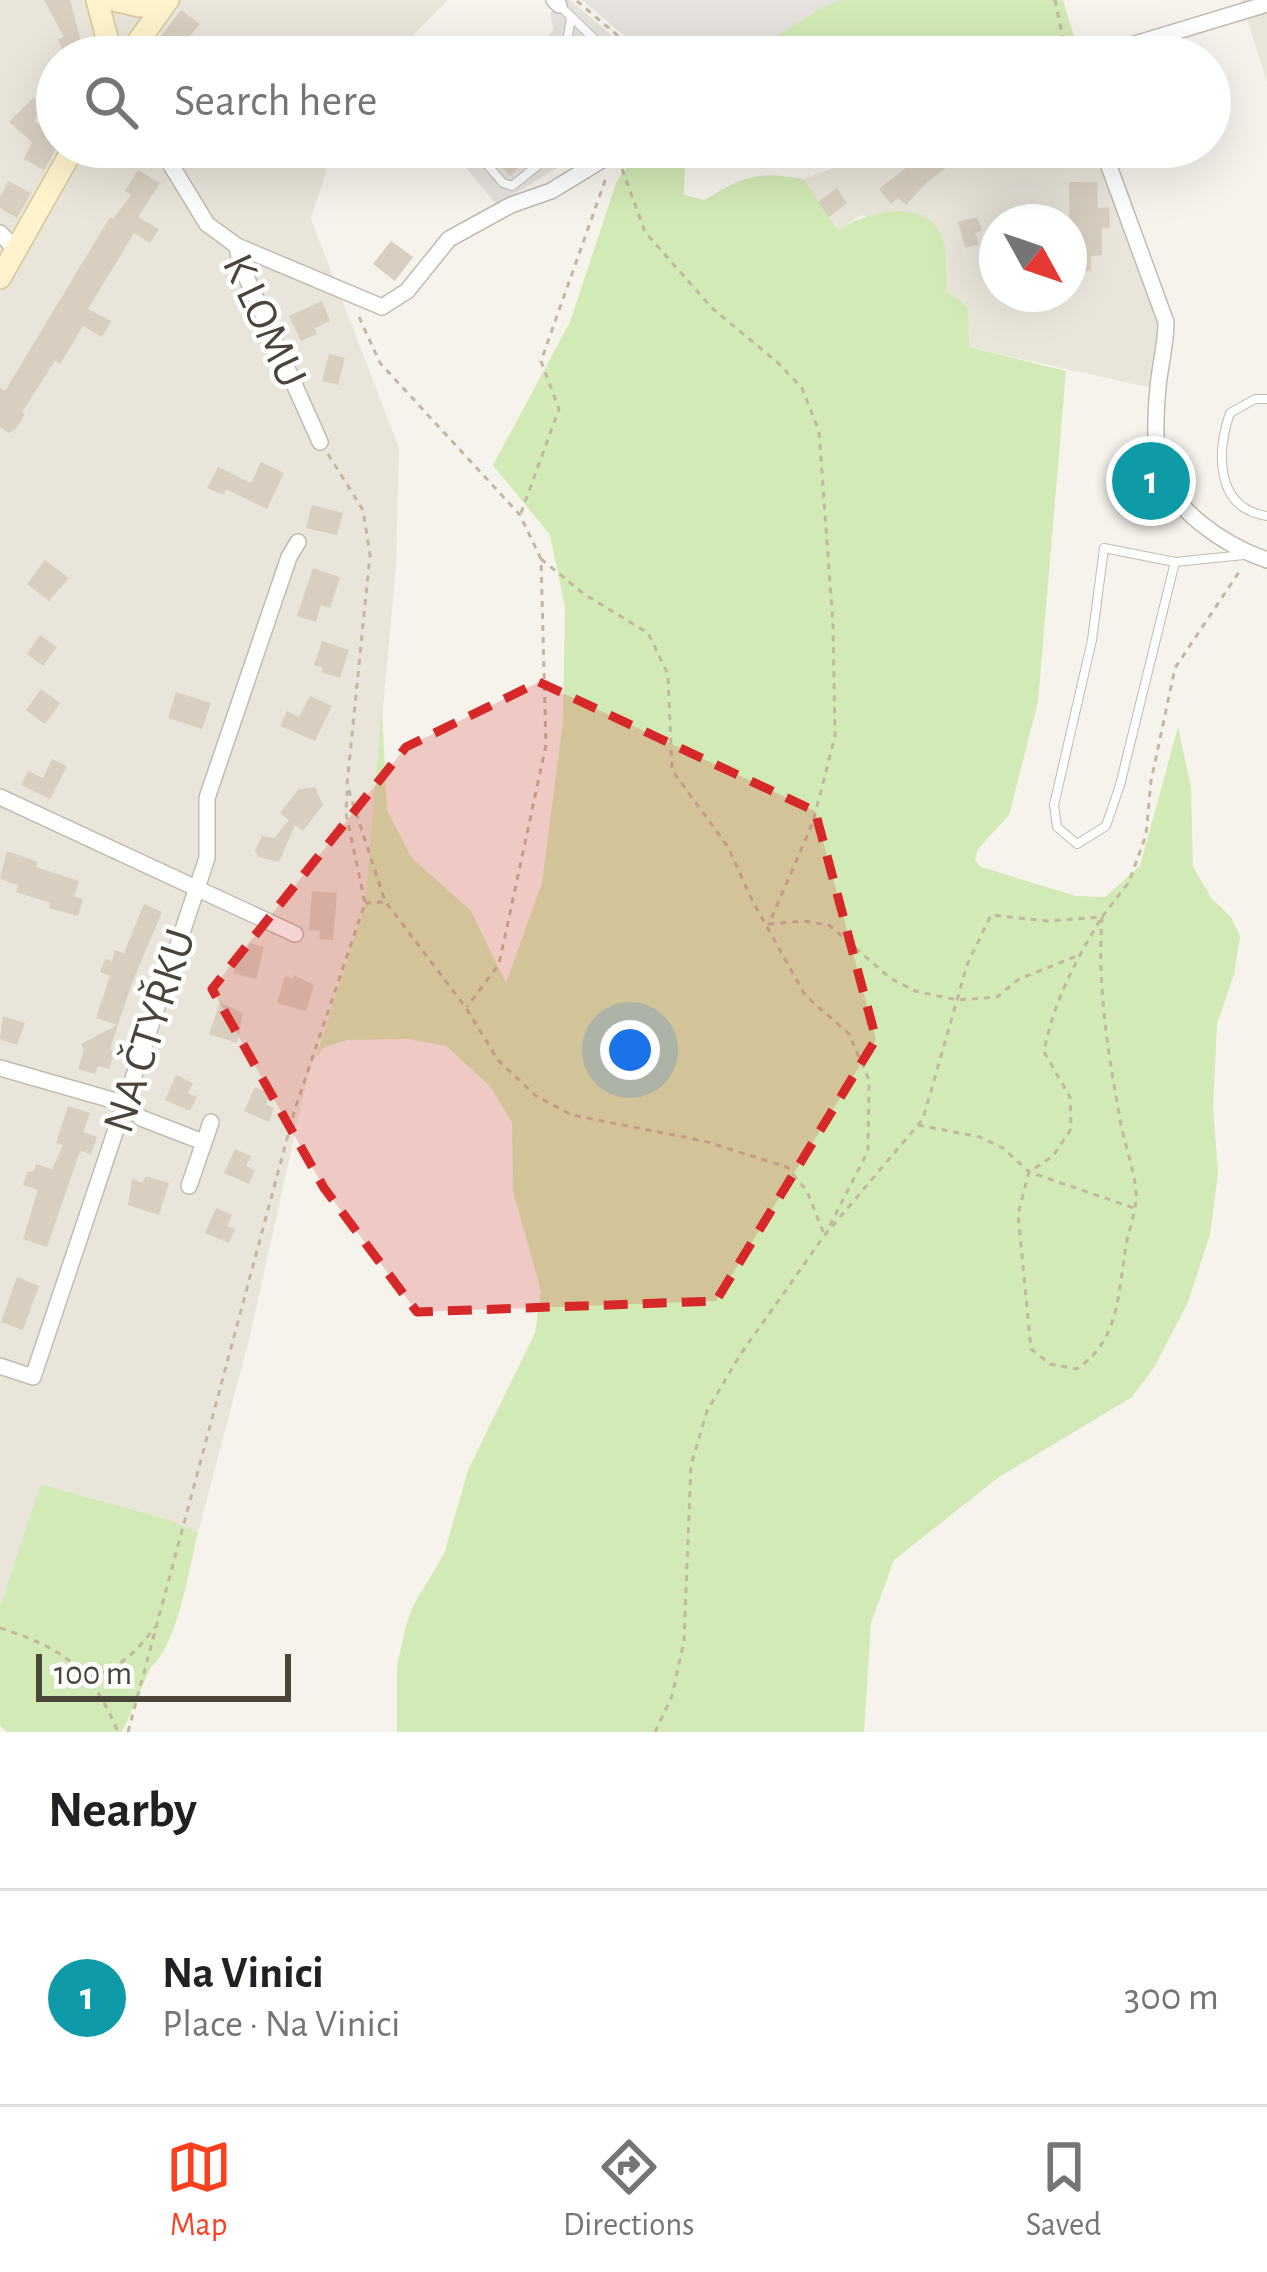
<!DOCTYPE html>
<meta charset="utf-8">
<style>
:root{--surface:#fff;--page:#f2f2f2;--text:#202124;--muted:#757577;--line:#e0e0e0;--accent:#fc3f1d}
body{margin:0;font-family:"Alegreya Sans",sans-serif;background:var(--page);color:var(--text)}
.compass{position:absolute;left:979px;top:204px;width:108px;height:108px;border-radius:50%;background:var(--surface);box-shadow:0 12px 48px #0002;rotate:130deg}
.scale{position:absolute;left:36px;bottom:30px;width:255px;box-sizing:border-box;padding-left:12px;border:6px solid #4b4439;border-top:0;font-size:33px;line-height:42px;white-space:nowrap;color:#4b4439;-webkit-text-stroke:9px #fff;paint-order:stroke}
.you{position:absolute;left:630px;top:1050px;width:42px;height:42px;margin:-30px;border:9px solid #fff;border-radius:50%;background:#1a73e8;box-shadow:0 0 0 18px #1a73e833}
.badge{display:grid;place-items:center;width:78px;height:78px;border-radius:50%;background:var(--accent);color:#fff;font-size:39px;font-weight:700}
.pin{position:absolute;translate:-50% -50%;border:6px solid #fff;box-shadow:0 3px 12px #0006}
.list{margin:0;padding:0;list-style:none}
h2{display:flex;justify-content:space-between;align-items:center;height:156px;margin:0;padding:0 48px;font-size:51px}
h2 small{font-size:39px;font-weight:400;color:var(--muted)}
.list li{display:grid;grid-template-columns:78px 1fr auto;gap:36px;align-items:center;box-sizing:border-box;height:216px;padding:0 48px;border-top:3px solid var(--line)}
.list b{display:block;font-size:45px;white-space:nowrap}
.list p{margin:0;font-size:39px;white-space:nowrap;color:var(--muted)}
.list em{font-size:39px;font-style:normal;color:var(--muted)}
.icon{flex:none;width:66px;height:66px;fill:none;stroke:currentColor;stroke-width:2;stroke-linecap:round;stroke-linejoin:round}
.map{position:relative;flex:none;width:1267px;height:1732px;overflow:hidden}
.search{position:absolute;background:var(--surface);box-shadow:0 12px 48px #0002;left:36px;right:36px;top:36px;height:132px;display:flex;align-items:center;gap:30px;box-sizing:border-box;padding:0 42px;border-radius:66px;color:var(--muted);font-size:45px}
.sheet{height:372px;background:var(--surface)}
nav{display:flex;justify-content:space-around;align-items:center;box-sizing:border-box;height:168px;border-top:3px solid var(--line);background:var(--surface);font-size:33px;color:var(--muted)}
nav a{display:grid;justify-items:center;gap:6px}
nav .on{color:var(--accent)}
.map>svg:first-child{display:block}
.residential{fill:#eae5da;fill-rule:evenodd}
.industrial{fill:#e6e2dd}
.green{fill:#d2eab5}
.building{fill:#d8cfc1}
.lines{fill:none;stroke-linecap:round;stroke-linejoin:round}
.lane-casing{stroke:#c2bbae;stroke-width:10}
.street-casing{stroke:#c2bbae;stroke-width:18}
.secondary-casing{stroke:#d6c79b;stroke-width:24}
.path{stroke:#c4b79f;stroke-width:3;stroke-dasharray:6 6;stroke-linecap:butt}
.lane{stroke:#fff;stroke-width:8}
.street{stroke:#fff;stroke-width:15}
.secondary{stroke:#fff3cd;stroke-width:21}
.marked{fill:#d62828;fill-opacity:0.2;stroke:#d62828;stroke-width:9;stroke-dasharray:24 15;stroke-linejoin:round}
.labels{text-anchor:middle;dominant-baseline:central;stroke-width:9;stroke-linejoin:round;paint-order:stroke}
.street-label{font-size:45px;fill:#4b4439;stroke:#fff}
</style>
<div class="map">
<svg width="1267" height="1732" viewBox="0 0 1267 1732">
<rect width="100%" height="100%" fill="#f6f3ec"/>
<g class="residential">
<polygon points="0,0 448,0 391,57 57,57 57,147 334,147 311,219 399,448 396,566 365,903 307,1079 250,1336 198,1533 173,1521 42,1484 0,1607"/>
<polygon points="1241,0 1267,0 1267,82"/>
<path d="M838 147H1111L1170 316 1166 391 968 347V307L947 291 943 238 861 215 838 230 804 179 845 164ZM997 222H1069V294H997Z"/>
</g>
<g class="industrial">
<polygon points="563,0 570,0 637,57 524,57 554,30 550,13"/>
<polygon points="582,0 842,0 825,7 742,57 649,57"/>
<polygon points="449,147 590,147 497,205"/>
</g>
<g class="green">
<polygon points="842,0 1063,0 1079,53 1063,57 742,57 825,6"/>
<path d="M685 147 684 195 704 200C744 176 757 171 804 179L838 230C868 211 932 195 944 243 947 258 946 276 947 291L968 307 969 347 1066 371 1038 702 1009 815 978 849 975 860 981 867 1076 896 1105 897 1140 866 1178 727 1191 788 1193 867 1212 899 1231 917 1240 936 1234 974 1217 1024 1213 1107 1218 1173 1210 1235 1188 1302 1155 1366 1132 1397 999 1477 894 1560 871 1623 864 1732H397V1666L406 1625 413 1606 444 1554 468 1470 535 1333 541 1291 513 1191 512 1122 490 1086 446 1046 407 1039 347 1040 323 1048 315 1059 365 903 382 708 387 810 411 857 471 911 506 983 542 883 563 721 565 607 550 535 493 465 570 322 616 183 635 154Z"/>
<path d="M41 1484 173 1521 198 1533C189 1567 178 1645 151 1667L122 1732H7L0 1725V1607Z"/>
</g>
<g class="building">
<polygon points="44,0 70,0 85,57 75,57 71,50 63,53 58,39 64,37"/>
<polygon points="181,10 200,24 172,57 145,57"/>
<polygon points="33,98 44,105 34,121 57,134 57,147 44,170 24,159 32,142 9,122"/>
<polygon points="483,147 543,147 510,176"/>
<polygon points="933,147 945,147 954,162 927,182 906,205 898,198 891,204 879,189"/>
<polygon points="138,170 160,183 138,217 159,229 150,243 134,233 88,309 111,321 102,337 83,326 60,364 55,361 22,412 25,414 15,430 9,433 0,427 0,388 5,391 110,217 113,219 131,195 125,191"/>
<polygon points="8,181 31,193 17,218 0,208 0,197"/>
<polygon points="1069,182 1097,182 1098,208 1109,207 1110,228 1102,228 1102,255 1091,256 1091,271 1070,271"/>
<polygon points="837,188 847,203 829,217 818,202"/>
<polygon points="977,217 982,231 975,233 979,244 965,248 958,222"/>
<polygon points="391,241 413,257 395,281 373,264"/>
<polygon points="322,301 330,321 315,328 317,334 301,341 289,316"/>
<polygon points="329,354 345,358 338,385 322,381"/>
<polygon points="261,462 284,473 267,509 226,489 223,495 207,488 218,467 251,483"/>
<polygon points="312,505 343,513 337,535 306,528"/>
<polygon points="45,560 69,578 49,601 27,584"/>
<polygon points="313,568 340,577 330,608 321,605 316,622 297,616"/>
<polygon points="40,635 57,647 43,666 27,654"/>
<polygon points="322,641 349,650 340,678 321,672 323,668 314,665"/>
<polygon points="41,689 60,703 45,724 26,710"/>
<polygon points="176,692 211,703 202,729 168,718"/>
<polygon points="310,696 332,706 315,741 280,726 287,711 299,717"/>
<polygon points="52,759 67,766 50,799 21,785 28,771 43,778"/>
<polygon points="315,787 323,805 303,831 295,825 279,862 259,857 255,851 262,836 274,838 289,820 280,813 299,789"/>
<polygon points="7,851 38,862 36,867 79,881 74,896 83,899 78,916 49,908 50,903 16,892 18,885 0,879"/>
<polygon points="312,891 337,893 333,940 319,939 320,931 309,930"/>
<polygon points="144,904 162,912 132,983 110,1049 115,1051 109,1069 98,1066 95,1074 78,1069 84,1050 81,1044 117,1025 96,1018 110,976 100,972 105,959 112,961 115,950 124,953"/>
<polygon points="249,943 264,947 256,979 233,973 237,957 246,953"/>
<polygon points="294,975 314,985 306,1011 277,1003 285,976 293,979"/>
<polygon points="220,1002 243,1013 237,1043 209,1034"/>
<polygon points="3,1016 25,1023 17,1045 0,1039"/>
<polygon points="176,1075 193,1083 188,1093 197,1097 190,1111 165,1100"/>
<polygon points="255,1087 271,1094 266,1104 274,1108 269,1122 244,1111"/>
<polygon points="68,1106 90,1113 83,1132 97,1137 91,1154 80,1151 47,1247 23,1239 38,1190 23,1185 27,1172 34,1171 36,1164 52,1169 63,1145 56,1143"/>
<polygon points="235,1149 251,1156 246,1166 255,1170 249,1184 224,1173"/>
<polygon points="146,1176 169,1183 159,1215 128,1205 132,1179 143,1183"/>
<polygon points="216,1208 232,1215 227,1226 235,1229 229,1243 205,1233"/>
<polygon points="17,1277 39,1286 23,1330 1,1322"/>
</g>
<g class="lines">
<defs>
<g id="lane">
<polyline points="560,6 613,57"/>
<polyline points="551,57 567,42 571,17"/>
<polyline points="472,147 503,183 512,186 561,147"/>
<path d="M1267 399H1255L1230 413C1217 450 1214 508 1267 516"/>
<polyline points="1175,562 1104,548 1092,640 1054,805 1057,827 1077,844 1106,826 1120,785 1175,562 1244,555"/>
</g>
<g id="street">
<polyline points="554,0 559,5"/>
<polyline points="1115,50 1267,4"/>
<polyline points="160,147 207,224 237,246 382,307 407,291 449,239 511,205 551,191 623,147"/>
<path d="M1102 147 1166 322C1166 345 1160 365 1158 387 1156 409 1154 442 1159 463 1170 510 1224 545 1267 560"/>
<polyline points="0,233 16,250"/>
<polyline points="237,246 240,263 320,442"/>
<polyline points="0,797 295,934"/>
<polyline points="0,1068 126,1104 141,1118 203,1142"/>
<polyline points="189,1186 211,1122"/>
<polyline points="0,1366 33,1377 207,858 207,798 289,557 298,542"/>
</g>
<g id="secondary">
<polyline points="97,0 112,57"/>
<polyline points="113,0 139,6 164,4"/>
<polyline points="127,57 168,0"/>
<polyline points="0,278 74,147"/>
</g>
</defs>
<use href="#lane" class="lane-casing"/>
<use href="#street" class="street-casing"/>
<use href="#secondary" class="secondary-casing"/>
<g class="path">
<polyline points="1055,0 1067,57"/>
<polyline points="577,1 643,57"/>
<polyline points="622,169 645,232 712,308 777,362 802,388 819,431 833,624 835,736 813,822 769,924 804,921 829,925 890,978 915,991 957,1000 997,997 1019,979 1077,956"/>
<polyline points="359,317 380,363 520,515 541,559 546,745 499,964 467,1007"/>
<polyline points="328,454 363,510 370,555 347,785 385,901 466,1008 498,1060 536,1096 572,1115 704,1141 787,1167 807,1191 824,1234"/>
<polyline points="521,513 559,409 541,361 606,178"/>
<polyline points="541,559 584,594 648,633 668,674 672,770 728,847 752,900 805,995 849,1034 869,1080 868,1151 828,1229"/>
<polyline points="365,903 384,902"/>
<path d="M1102 917C1097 985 1108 1053 1120 1119 1124 1143 1134 1168 1136 1192 1137 1211 1129 1228 1126 1246 1118 1291 1120 1342 1076 1369L1050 1364 1031 1349 1018 1214 1029 1172 1053 1156 1071 1129 1070 1097 1044 1052C1053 1003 1076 959 1102 917Z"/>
<polyline points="918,1125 980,1137 1003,1148 1029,1172 1134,1208"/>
<path d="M0 1628C65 1649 91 1668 118 1732"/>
<path d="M88 1677C118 1671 138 1650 155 1627"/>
<polyline points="128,1732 295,1109 365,903 346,813 347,791"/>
<polyline points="655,1732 672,1696 684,1641 691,1465 707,1411 740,1355 824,1236 923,1119 967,965 991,915 1048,921 1102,917 1129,882 1146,835 1151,781 1175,668 1241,569"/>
</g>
<use href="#lane" class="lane"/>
<use href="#street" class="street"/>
<use href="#secondary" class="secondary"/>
</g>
<path class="marked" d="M539 682 815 811 876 1039 716 1301 417 1312 324 1188 212 989 406 747Z"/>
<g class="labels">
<g class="street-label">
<text transform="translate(264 321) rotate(65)">K LOMU</text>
<text transform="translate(150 1031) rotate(-72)">NA ČTYŘKU</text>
</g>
</g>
</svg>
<svg class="compass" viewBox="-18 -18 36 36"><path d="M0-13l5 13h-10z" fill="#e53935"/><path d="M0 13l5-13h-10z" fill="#757577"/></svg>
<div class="scale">100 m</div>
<div class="you"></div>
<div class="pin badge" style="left:1151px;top:481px;background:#0f9aa8">1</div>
<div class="search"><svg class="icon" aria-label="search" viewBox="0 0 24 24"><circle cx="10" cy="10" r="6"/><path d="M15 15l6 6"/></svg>Search here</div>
</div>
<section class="sheet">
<h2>Nearby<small></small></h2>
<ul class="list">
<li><span class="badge" style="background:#0f9aa8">1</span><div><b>Na Vinici</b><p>Place · Na Vinici</p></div><em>300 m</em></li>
</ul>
</section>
<nav>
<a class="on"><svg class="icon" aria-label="map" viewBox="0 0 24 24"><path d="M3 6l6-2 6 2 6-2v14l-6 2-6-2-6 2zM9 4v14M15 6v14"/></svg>Map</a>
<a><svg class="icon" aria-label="directions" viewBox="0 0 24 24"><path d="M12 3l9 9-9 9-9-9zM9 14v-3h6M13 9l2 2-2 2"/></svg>Directions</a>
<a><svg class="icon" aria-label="saved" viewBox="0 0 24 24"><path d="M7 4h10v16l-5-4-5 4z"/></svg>Saved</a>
</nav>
